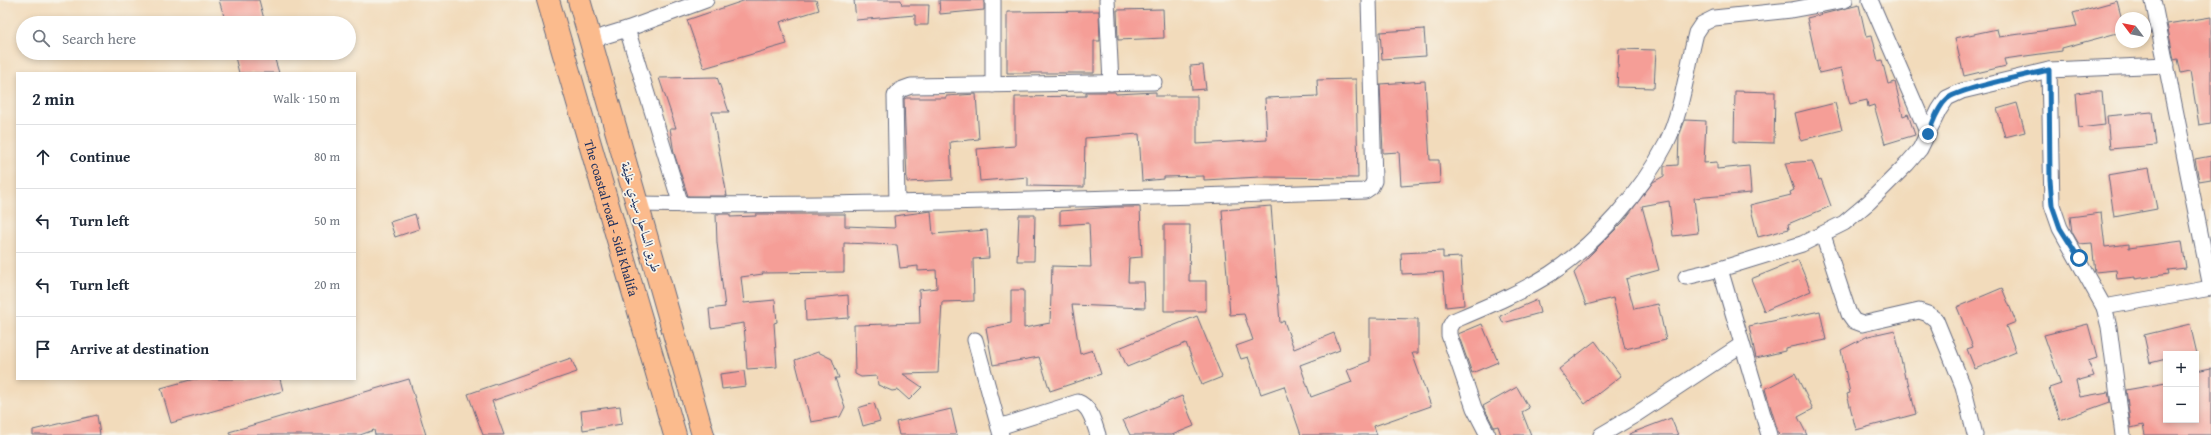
<!DOCTYPE html>
<meta charset="utf-8">
<style>
:root{--surface:#fff;--page:#f2f2f3;--text:#1f2937;--muted:#747a83;--line:#e0e1e3}
body{margin:0;font-family:"Gentium Book Plus",Amiri,serif;background:var(--page);color:var(--text)}
.controls{position:absolute;right:12px;bottom:12px;display:grid;overflow:hidden;border-radius:0px;box-shadow:0 2px 6px #0003}
.controls button{width:36px;height:36px;display:grid;place-items:center;padding:0;border:0;border-bottom:1px solid var(--line);background:var(--surface);color:var(--text);font:20px sans-serif}
.compass{position:absolute;left:2115px;top:12px;width:36px;height:36px;border-radius:50%;background:var(--surface);box-shadow:0 2px 6px #0003;rotate:302deg}
.stop{position:absolute;width:12px;height:12px;margin:-9px;border:3px solid #1f6fb2;border-radius:50%;background:#fff}
.stop.end{background:#1f6fb2;border-color:#fff;box-shadow:0 1px 4px #0008}
.list{margin:0;padding:0;list-style:none}
h2{display:flex;justify-content:space-between;align-items:center;height:52px;margin:0;padding:0 16px;font-size:17px}
h2 small{font-size:13px;font-weight:400;color:var(--muted)}
.list li{display:grid;grid-template-columns:26px 1fr auto;gap:12px;align-items:center;box-sizing:border-box;height:64px;padding:0 16px;border-top:1px solid var(--line)}
.list b{display:block;font-size:15px;white-space:nowrap}
.list em{font-size:13px;font-style:normal;color:var(--muted)}
.icon{flex:none;width:22px;height:22px;fill:none;stroke:currentColor;stroke-width:2;stroke-linecap:round;stroke-linejoin:round}
.map{position:relative;flex:none;width:2211px;height:435px;overflow:hidden}
.search{position:absolute;background:var(--surface);box-shadow:0 2px 6px #0003;left:16px;top:16px;width:340px;height:44px;display:flex;align-items:center;gap:10px;box-sizing:border-box;padding:0 14px;border-radius:22px;color:var(--muted);font-size:15px}
.panel{position:absolute;background:var(--surface);box-shadow:0 2px 6px #0003;left:16px;top:72px;width:340px;height:308px;border-radius:0px}
.map>svg:first-child{display:block}
.building{fill:#f59e97}
.lines{fill:none;stroke-linecap:round;stroke-linejoin:round}
.minor-casing{stroke:#666b7f;stroke-width:17}
.trunk-casing{stroke:#666b7f;stroke-width:24}
.minor{stroke:#fff;stroke-width:15}
.trunk{stroke:#fbbb8d;stroke-width:22}
.route{stroke:#1f6fb2;stroke-width:5}
.labels{text-anchor:middle;dominant-baseline:central;stroke-width:3.5;stroke-linejoin:round;paint-order:stroke}
.street-label{font-size:13px;fill:#1b2f5e;stroke:#f7f3e8}
</style>
<div class="map">
<svg width="2211" height="435" viewBox="0 0 2211 435">
<rect width="100%" height="100%" fill="#f7f3e8"/>
<filter id="ink" filterUnits="userSpaceOnUse"><feTurbulence type="fractalNoise" baseFrequency=".025" numOctaves="2"/><feDisplacementMap in="SourceGraphic" scale="8" xChannelSelector="R" yChannelSelector="G"/><feConvolveMatrix kernelMatrix="1 2 1 2 8 2 1 2 1" color-interpolation-filters="sRGB"/></filter>
<filter id="wash" filterUnits="userSpaceOnUse"><feTurbulence type="fractalNoise" baseFrequency=".012" numOctaves="4" result="noise"/><feDisplacementMap in="SourceGraphic" scale="16" xChannelSelector="R" yChannelSelector="G"/><feGaussianBlur stdDeviation="0.9" result="paint"/><feColorMatrix in="noise" values="0 0 0 0 0 0 0 0 0 0 0 0 0 0 0 0 0 1.4 0 .05"/><feComposite in="paint" operator="in"/></filter>
<g filter="url(#wash)">
<rect width="100%" height="100%" fill="#f2dbbb"/>
<g id="blocks">
<g class="building">
<polygon points="219,0 259,0 265,23 226,23"/>
<polygon points="746,0 816,0 819,10 780,22 787,44 704,68 687,20"/>
<polygon points="854,0 901,0 902,5 929,5 928,25 915,25 915,15 856,20"/>
<polygon points="939,0 984,0 984,10 940,14"/>
<polygon points="2117,1 2121,16 2121,32 2062,48 2062,51 2004,59 2006,66 1964,76 1955,38 1997,29 1999,37 2077,26 2073,13"/>
<polygon points="1859,5 1866,36 1872,35 1878,61 1882,60 1888,84 1895,82 1903,116 1908,114 1915,135 1885,144 1874,105 1868,107 1867,100 1850,104 1841,68 1819,73 1807,18"/>
<polygon points="1163,9 1164,38 1118,40 1117,10"/>
<polygon points="1099,11 1100,41 1094,41 1094,73 1007,73 1007,12"/>
<polygon points="2211,17 2211,123 2199,125 2190,71 2181,73 2178,59 2174,60 2167,24"/>
<polygon points="1424,29 1426,56 1382,59 1380,32"/>
<polygon points="1619,49 1656,50 1654,88 1617,87"/>
<polygon points="234,53 273,53 279,73 239,73"/>
<polygon points="1203,65 1206,89 1192,90 1190,66"/>
<polygon points="717,77 729,112 712,112 727,196 688,196 674,153 670,128 676,128 659,78"/>
<polygon points="1356,79 1358,178 1260,177 1204,180 1204,176 1164,177 1164,179 1142,181 1139,134 1085,138 1084,187 1028,186 1028,177 980,181 977,149 1015,146 1015,97 1086,96 1086,92 1115,92 1116,94 1156,92 1156,96 1197,96 1197,144 1267,140 1265,98 1318,96 1317,80"/>
<polygon points="1425,81 1430,160 1439,160 1440,183 1401,186 1399,152 1383,153 1380,84"/>
<polygon points="1735,91 1775,92 1774,143 1734,142"/>
<polygon points="2091,91 2102,91 2105,125 2079,128 2076,93"/>
<polygon points="976,94 979,139 950,142 952,180 907,182 904,99 906,98 946,98 946,96"/>
<polygon points="1835,103 1842,130 1801,140 1795,113"/>
<polygon points="2017,103 2025,132 2005,137 1997,109"/>
<polygon points="2152,112 2156,145 2110,149 2107,116"/>
<polygon points="1685,120 1706,121 1704,163 1717,162 1717,169 1749,166 1751,193 1694,198 1698,233 1673,236 1669,201 1642,206 1659,270 1626,279 1634,309 1658,304 1666,340 1625,349 1613,298 1586,305 1574,273 1588,257 1623,222 1653,182 1664,176 1664,166 1678,165 1679,136"/>
<polygon points="2211,156 2211,179 2199,181 2195,159"/>
<polygon points="1812,161 1819,180 1821,179 1831,206 1788,224 1789,229 1758,237 1750,205 1791,195 1790,192 1794,190 1785,163"/>
<polygon points="2149,168 2157,209 2114,217 2108,175"/>
<polygon points="1271,206 1280,323 1284,321 1294,349 1334,333 1340,350 1300,365 1311,397 1352,382 1347,370 1370,361 1370,318 1418,319 1418,353 1412,353 1431,406 1374,426 1377,435 1301,435 1284,386 1261,394 1248,357 1241,359 1236,346 1253,340 1244,314 1230,315 1222,210"/>
<polygon points="1113,207 1140,207 1142,257 1129,258 1128,282 1144,282 1145,308 1072,305 1080,354 1093,350 1101,374 1050,391 1039,357 993,365 986,328 1011,323 1011,290 1024,290 1024,328 1050,323 1052,266 1091,267 1089,223 1060,225 1060,211"/>
<polygon points="931,211 933,234 987,230 989,258 973,259 974,301 942,302 938,373 903,374 922,387 909,400 898,390 892,391 878,385 877,376 861,377 855,374 854,325 920,323 919,290 937,288 936,270 918,271 918,266 900,268 897,245 844,243 844,272 762,273 763,274 741,277 744,303 775,300 777,322 774,323 777,367 747,369 744,323 711,328 709,309 725,307 717,243 716,214 730,214 730,217 756,216 756,214 845,214 845,226 895,228 894,216"/>
<polygon points="2101,213 2105,247 2129,244 2129,248 2182,241 2186,268 2168,270 2169,274 2135,279 2135,277 2117,279 2116,270 2095,272 2092,243 2079,244 2072,232 2070,217"/>
<polygon points="415,214 419,229 395,237 390,222"/>
<polygon points="1019,215 1035,215 1034,261 1017,261"/>
<polygon points="1164,225 1190,225 1189,281 1206,281 1206,311 1164,311"/>
<polygon points="1443,251 1443,258 1461,257 1464,305 1446,307 1443,272 1402,274 1401,253"/>
<polygon points="1798,260 1811,291 1764,311 1751,279"/>
<polygon points="2002,288 2016,322 2006,326 2016,352 1975,369 1967,349 1973,347 1957,307"/>
<polygon points="848,295 849,318 806,321 805,299"/>
<polygon points="1537,300 1540,313 1503,323 1500,316"/>
<polygon points="1820,311 1826,340 1785,348 1785,351 1756,358 1749,326"/>
<polygon points="1197,316 1222,377 1202,385 1186,343 1127,367 1119,348"/>
<polygon points="1482,324 1498,362 1472,373 1458,334"/>
<polygon points="2088,324 2097,358 2088,361 2094,376 2076,381 2080,397 2108,392 2110,402 2060,420 2049,388 2061,384 2044,335"/>
<polygon points="2190,324 2197,354 2166,354 2166,359 2150,363 2144,335"/>
<polygon points="1895,330 1905,378 1907,378 1916,414 1856,430 1847,394 1850,393 1841,350 1868,336"/>
<polygon points="1595,341 1621,376 1585,404 1559,369"/>
<polygon points="818,352 832,359 839,378 835,378 845,407 840,417 811,422 795,360"/>
<polygon points="571,358 577,372 492,401 504,435 483,435 468,394"/>
<polygon points="2211,368 2211,435 2145,435 2143,425 2131,428 2126,390 2166,383 2166,420 2196,420 2196,371"/>
<polygon points="744,371 746,386 722,389 720,374"/>
<polygon points="1795,373 1813,409 1798,417 1807,435 1779,435 1765,389"/>
<polygon points="194,379 280,379 283,391 171,423 161,388"/>
<polygon points="409,379 426,435 375,435 374,430 360,435 230,435 229,432"/>
<polygon points="1517,387 1529,408 1522,412 1531,435 1501,435 1498,426 1494,427 1483,406"/>
<polygon points="1182,396 1194,426 1172,435 1130,435 1123,420"/>
<polygon points="874,403 880,421 863,426 858,408"/>
<polygon points="620,406 622,424 583,430 581,411"/>
<polygon points="951,409 957,435 899,435 896,422"/>
<polygon points="97,415 100,435 33,435 33,430"/>
<polygon points="1671,418 1678,435 1629,435 1629,434"/>
</g>
</g>
</g>
<g filter="url(#ink)">
<use href="#blocks" fill-opacity="0" stroke="#666b7f" stroke-width="1"/>
<g class="lines">
<defs>
<g id="minor">
<polyline points="1107,0 1111,83"/>
<polyline points="1870,0 1928,134"/>
<polyline points="2153,0 2211,287"/>
<polyline points="591,40 627,29"/>
<polyline points="2049,70 2052,205 2060,228 2104,307 2109,327 2123,435"/>
<polyline points="993,85 993,0"/>
<polyline points="897,203 895,96 900,90 911,86 1154,82"/>
<path d="M637 204C738 206 839 204 941 202 1082 199 1224 196 1365 191L1371 187 1374 181 1369 0"/>
<polyline points="681,205 627,29 706,0"/>
<polyline points="1823,235 1849,314 1854,321 1862,324 1919,311 1928,314 1936,320 1963,386 1975,435"/>
<polyline points="1720,269 1769,435"/>
<polyline points="1686,277 1720,269 1802,244 1844,223 1869,202 1907,164 1920,149 1939,110 1947,98 1962,91 2049,70 2167,65"/>
<polyline points="2104,307 2211,288"/>
<polyline points="975,340 1001,435"/>
<path d="M999 427 1078 402C1090 406 1094 423 1098 435"/>
<path d="M1488 435 1474 408 1449 335V328L1453 321C1486 307 1520 293 1550 274 1595 245 1642 191 1666 144 1682 112 1687 68 1696 33L1702 24 1714 18 1791 10 1845 0"/>
<polyline points="1601,435 1635,415 1741,345"/>
</g>
<g id="trunk">
<path id="s1" d="M548 0 675 435"/>
<polyline points="579,0 703,435"/>
</g>
</defs>
<use href="#minor" class="minor-casing"/>
<use href="#trunk" class="trunk-casing"/>
<use href="#minor" class="minor"/>
<use href="#trunk" class="trunk"/>
</g>
</g>
<g class="lines" filter="url(#ink)">
<path class="route" d="M1928 134C1933 123 1937 108 1947 99 1957 89 2031 74 2049 70L2050 180 2052 205 2060 228 2079 258"/>
</g>
<g class="labels">
<g class="street-label">
<text transform="translate(641 217) rotate(74)">طريق الساحل سيدي خليفة</text>
<text stroke="none"><textPath href="#s1" startOffset="227">The coastal road - Sidi Khalifa</textPath></text>
</g>
</g>
</svg>
<div class="controls">
<button>+</button>
<button>−</button>
</div>
<svg class="compass" viewBox="-18 -18 36 36"><path d="M0-13l5 13h-10z" fill="#e53935"/><path d="M0 13l5-13h-10z" fill="#747a83"/></svg>
<div class="stop" style="left:2079px;top:258px"></div>
<div class="stop end" style="left:1928px;top:134px"></div>
<div class="search"><svg class="icon" aria-label="search" viewBox="0 0 24 24"><circle cx="10" cy="10" r="6"/><path d="M15 15l6 6"/></svg>Search here</div>
<section class="panel">
<h2>2 min<small>Walk · 150 m</small></h2>
<ul class="list">
<li><svg class="icon" aria-label="ahead" viewBox="0 0 24 24"><path d="M12 20V5M6 11l6-6 6 6"/></svg><div><b>Continue</b></div><em>80 m</em></li>
<li><svg class="icon" aria-label="left" viewBox="0 0 24 24"><path d="M17 20v-9H6M10 6l-5 5 5 5"/></svg><div><b>Turn left</b></div><em>50 m</em></li>
<li><svg class="icon" aria-label="left" viewBox="0 0 24 24"><path d="M17 20v-9H6M10 6l-5 5 5 5"/></svg><div><b>Turn left</b></div><em>20 m</em></li>
<li><svg class="icon" aria-label="arrive" viewBox="0 0 24 24"><path d="M6 21V4h12l-3 4 3 4H6"/></svg><div><b>Arrive at destination</b></div></li>
</ul>
</section>
</div>
